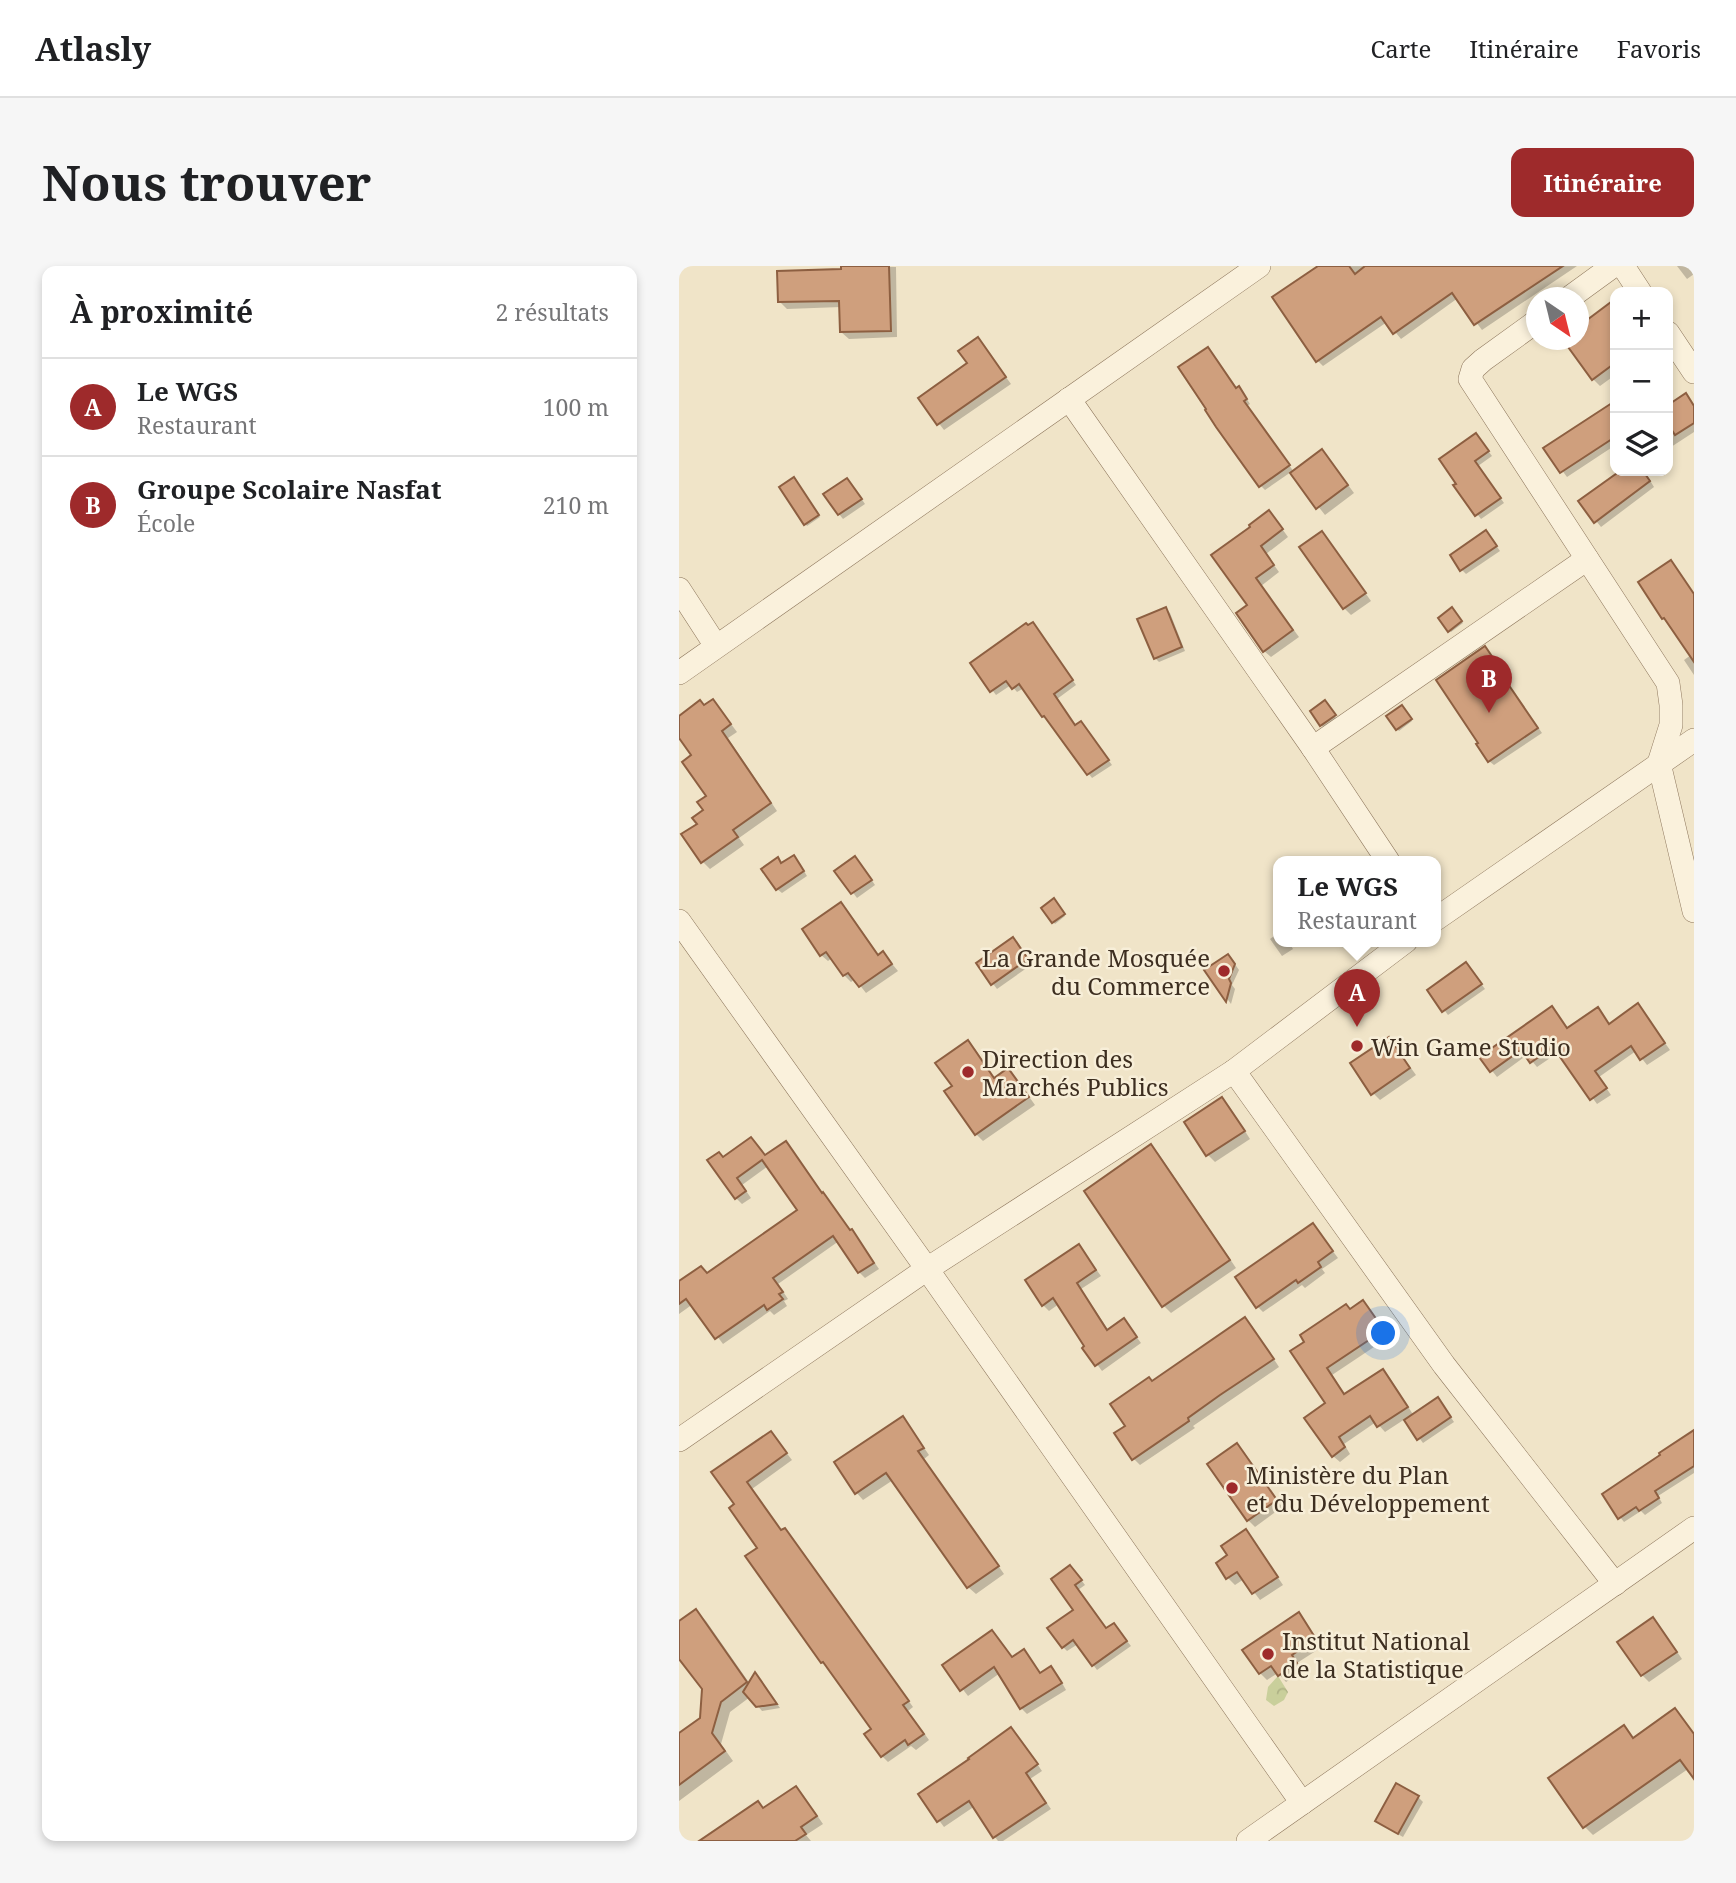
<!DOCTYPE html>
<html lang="fr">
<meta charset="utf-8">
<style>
:root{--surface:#fff;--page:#f6f6f6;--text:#202124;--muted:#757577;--line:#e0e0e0;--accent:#9e2a2b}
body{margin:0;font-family:"Noto Serif",serif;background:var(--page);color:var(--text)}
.controls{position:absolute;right:21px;top:21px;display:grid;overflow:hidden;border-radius:14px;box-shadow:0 4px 10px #0003}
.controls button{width:63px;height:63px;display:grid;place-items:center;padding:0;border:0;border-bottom:2px solid var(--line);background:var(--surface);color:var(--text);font:35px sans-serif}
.compass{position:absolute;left:847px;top:21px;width:63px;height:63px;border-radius:50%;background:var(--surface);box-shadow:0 4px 10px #0003;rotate:145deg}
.you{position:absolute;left:705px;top:1068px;width:24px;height:24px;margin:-18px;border:5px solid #fff;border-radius:50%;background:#1a73e8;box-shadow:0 0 0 10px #1a73e833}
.badge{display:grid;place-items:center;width:46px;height:46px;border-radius:50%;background:var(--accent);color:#fff;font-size:23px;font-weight:700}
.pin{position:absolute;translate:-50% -58px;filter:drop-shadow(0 2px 4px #0008)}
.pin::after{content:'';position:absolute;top:37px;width:24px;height:21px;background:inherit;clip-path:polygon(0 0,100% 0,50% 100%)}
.popup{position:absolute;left:594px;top:590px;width:168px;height:91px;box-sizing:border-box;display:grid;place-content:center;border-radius:14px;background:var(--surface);filter:drop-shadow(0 2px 5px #0005);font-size:23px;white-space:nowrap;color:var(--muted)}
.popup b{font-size:26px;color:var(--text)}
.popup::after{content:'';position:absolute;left:50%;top:100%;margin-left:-14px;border:14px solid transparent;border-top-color:var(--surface)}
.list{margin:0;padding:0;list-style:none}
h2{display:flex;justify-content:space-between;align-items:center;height:91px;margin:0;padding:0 28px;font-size:30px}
h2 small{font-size:23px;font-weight:400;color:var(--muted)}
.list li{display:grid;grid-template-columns:46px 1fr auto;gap:21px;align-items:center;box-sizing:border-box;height:98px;padding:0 28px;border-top:2px solid var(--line)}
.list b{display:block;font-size:26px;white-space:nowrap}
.list p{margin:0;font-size:23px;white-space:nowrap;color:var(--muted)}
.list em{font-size:23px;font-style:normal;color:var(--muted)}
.icon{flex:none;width:38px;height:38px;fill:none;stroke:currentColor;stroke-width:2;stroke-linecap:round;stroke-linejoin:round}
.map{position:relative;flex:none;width:1015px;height:1575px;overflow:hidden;border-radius:14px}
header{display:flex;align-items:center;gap:42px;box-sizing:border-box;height:98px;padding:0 35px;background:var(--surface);border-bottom:2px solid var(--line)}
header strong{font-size:33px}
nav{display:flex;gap:38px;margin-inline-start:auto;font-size:24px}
.intro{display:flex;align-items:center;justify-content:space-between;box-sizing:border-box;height:168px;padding:0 42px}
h1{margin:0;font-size:49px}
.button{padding:18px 32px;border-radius:14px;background:var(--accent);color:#fff;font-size:24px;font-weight:700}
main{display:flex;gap:42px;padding:0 42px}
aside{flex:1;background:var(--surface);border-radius:14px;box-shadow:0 4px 10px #0003}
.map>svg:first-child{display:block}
.forest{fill:url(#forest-crowns)}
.shadow{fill:#0003}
.building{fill:#cf9f7d;stroke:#8d5f41;stroke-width:2}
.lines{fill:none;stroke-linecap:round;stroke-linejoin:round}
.minor-casing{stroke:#8d765c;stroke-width:24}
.minor{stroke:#faf1dc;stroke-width:23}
.poi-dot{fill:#9e2a2b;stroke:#f7eed8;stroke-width:2.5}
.labels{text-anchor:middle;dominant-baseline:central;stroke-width:5;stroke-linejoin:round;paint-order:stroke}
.poi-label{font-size:24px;fill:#3d2e20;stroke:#f7eed8;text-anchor:start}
</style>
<header>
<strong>Atlasly</strong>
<nav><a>Carte</a><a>Itinéraire</a><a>Favoris</a></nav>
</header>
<div class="intro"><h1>Nous trouver</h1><a class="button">Itinéraire</a></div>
<main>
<aside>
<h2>À proximité<small>2 résultats</small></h2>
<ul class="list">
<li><span class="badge">A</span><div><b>Le WGS</b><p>Restaurant</p></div><em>100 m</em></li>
<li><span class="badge">B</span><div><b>Groupe Scolaire Nasfat</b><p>École</p></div><em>210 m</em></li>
</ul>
</aside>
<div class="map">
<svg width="1015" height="1575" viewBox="0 0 1015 1575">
<defs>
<pattern id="forest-crowns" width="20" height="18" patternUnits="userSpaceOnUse" patternTransform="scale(1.75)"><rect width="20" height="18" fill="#c9cf9b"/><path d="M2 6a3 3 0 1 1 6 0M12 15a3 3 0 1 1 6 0" fill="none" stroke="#aeb285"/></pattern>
</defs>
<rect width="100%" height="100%" fill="#f0e4c8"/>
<polygon class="forest" points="599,1410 609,1426 605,1434 595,1440 587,1434 589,1421"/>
<g class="shadow">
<polygon points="163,0 217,1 218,71 170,73 162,66 162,41 108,43 101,36 163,4"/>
<polygon points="642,0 898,0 803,64 779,32 722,73 708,56 644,100 638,94"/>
<polygon points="998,0 1015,0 1015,8 1008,13"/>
<polygon points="936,35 936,109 921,120 914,113 886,74 900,74 900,62"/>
<polygon points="299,73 332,118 265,164 241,133 290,98"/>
<polygon points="558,124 564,127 571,138 568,140 615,206 650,193 675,227 646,249 612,206 586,224 582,220"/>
<polygon points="1006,130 1015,140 1015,166 989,183 989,141"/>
<polygon points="936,136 936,182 935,180 888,211 867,183"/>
<polygon points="801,174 813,190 799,200 825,237 802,253 777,220"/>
<polygon points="944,205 972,205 967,208 975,221 922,261 902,236"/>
<polygon points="117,215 141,251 128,260 103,221"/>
<polygon points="173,219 186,238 164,253 160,248"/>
<polygon points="596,253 609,271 587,288 600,306 582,320 620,371 592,391 585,385 570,340 535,290"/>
<polygon points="811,271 821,285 787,308 783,304"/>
<polygon points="649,275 692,335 672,349 665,342 622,282"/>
<polygon points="1015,333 1015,409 1005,394 1012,389 985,352"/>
<polygon points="486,343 491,347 506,385 480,396 476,392"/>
<polygon points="773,343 784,357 772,366 761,352"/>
<polygon points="354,358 397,419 378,433 397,461 406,462 433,499 413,512 365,450 345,422 338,426 332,419 317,429 293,397"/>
<polygon points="810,387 832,419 830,420 863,467 815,499 810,495"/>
<polygon points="646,437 657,452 644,461 642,459"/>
<polygon points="25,441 40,442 58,466 49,472 98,545 60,572 65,579 31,603 24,596 5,569 20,558 26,545 30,530 15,490 0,469 0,452"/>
<polygon points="723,441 733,455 720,465 709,451"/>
<polygon points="119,595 128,610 103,627 98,623 103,599"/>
<polygon points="181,597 196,619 178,632 158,605"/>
<polygon points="374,635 386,650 376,658 364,642"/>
<polygon points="162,639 169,645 200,690 204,687 219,705 187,727 176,713 172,716 165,709 153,692 149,695 142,689"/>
<polygon points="599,667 599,675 609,675 614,683 603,690 591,673"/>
<polygon points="338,678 352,699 318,723 299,698"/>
<polygon points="553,694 560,704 553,719 556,723 552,738 528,704"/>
<polygon points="791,703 806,723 769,749 750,724"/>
<polygon points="959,739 991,784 968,799 957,785 920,811 932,829 918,838 880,786 858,801 848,789 818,811 803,792 889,764 931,759"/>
<polygon points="709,773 716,780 737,809 701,834 694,827"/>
<polygon points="289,776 296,783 316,813 329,804 336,811 356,839 304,875 297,868"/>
<polygon points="543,833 550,840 571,873 536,896 529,889 508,857"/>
<polygon points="107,877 113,883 144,928 150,934 172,965 178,971 200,1003 186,1012 180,1006 160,975 99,1018 109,1033 105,1035 108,1040 95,1049 91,1045 44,1078 14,1038 0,1048 0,1018 29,1009 120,945 89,900 63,919 72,932 63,938 57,932 44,892 86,891"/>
<polygon points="472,880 479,887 557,1002 492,1047 485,1040 407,925"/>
<polygon points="634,959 659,992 643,1003 646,1007 626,1022 623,1019 584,1046 579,1041"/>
<polygon points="400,980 422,1010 402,1023 430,1065 445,1054 462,1077 423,1105 406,1082 408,1081 380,1038 370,1045 364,1039"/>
<polygon points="684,1036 690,1043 710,1071 653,1109 666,1129 704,1105 710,1111 735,1150 763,1138 775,1156 744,1177 726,1153 706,1166 697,1156 665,1178 671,1188 661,1196 654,1190 648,1138 613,1086"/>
<polygon points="566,1053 573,1060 600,1101 514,1160 516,1162 461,1199 455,1193 448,1160 474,1117"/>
<polygon points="223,1153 230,1160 250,1189 245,1193 325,1308 297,1328 289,1321 214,1214 184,1234 177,1226"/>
<polygon points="1015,1166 1015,1207 979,1230 983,1237 966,1249 962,1245 945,1256 941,1251"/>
<polygon points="92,1167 113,1194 73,1223 103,1266 112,1270 234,1441 229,1445 250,1474 237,1484 232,1480 209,1496 203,1490 194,1463 144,1396 68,1291 80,1282 57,1239 34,1207"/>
<polygon points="557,1179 565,1186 603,1241 576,1261 569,1254"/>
<polygon points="566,1266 573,1273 604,1319 581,1334 565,1313 556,1319 549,1312 550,1289"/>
<polygon points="396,1306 406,1319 399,1324 428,1364 435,1359 452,1380 418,1404 399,1378 388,1385 384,1381 397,1344"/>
<polygon points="17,1345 27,1355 71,1418 81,1413 101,1442 83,1445 71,1431 51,1446 42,1478 54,1495 0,1535 0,1469 23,1453 25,1423 0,1390 0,1357"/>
<polygon points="619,1349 626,1356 643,1381 618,1397 623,1405 607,1416 599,1407 588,1414 581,1407"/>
<polygon points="974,1354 981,1361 1003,1393 970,1416 963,1409"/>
<polygon points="313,1366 334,1393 350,1392 362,1409 372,1402 378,1408 387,1424 348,1448 342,1442 321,1407 289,1430 265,1399"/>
<polygon points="996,1444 1015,1467 1015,1511 1009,1503 914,1569 905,1560 944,1461 956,1473"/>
<polygon points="338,1469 363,1505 351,1513 372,1543 324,1575 319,1575 316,1571 296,1540 265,1561 241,1529"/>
<polygon points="117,1522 124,1529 144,1558 127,1569 132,1575 26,1575 85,1544"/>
<polygon points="739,1531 744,1536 724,1571 703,1559 698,1555"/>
</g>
<g class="building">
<polygon points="162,0 210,0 212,65 161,66 160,35 99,36 98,5 162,3"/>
<polygon points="639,0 670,0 676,8 686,0 884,0 795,59 773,27 714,68 702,51 637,96 593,31"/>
<polygon points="936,33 936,97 913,114 884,74 900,74 900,60"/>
<polygon points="299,71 327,111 258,159 239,132 288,97 279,85"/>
<polygon points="529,81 557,122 560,120 568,133 565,135 611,199 580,221 537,161 526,144 527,143 499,101"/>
<polygon points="1007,127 1015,140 1015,157 996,169 989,158 989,139"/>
<polygon points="936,135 936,171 881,207 864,182"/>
<polygon points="797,167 810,185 796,195 822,232 796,250 774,219 777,218 760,193"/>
<polygon points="643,183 669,219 637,243 611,207"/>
<polygon points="941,205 964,205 971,215 915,257 899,235"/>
<polygon points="115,211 140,249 125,259 100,221"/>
<polygon points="168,212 183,233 159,249 144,228"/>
<polygon points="590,244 604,263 582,280 595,299 577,312 614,364 584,386 557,347 568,339 532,289 571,261 570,259"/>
<polygon points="807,264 818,280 781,305 771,289"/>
<polygon points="643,265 687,327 664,343 620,281"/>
<polygon points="992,294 1015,328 1015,396 985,352 983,353 959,316"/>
<polygon points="487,341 503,381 475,393 458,353"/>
<polygon points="773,341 783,355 769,366 759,352"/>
<polygon points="354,356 394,414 375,428 396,459 402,455 430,494 408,509 365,450 363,451 340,418 333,423 327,415 311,426 291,397 347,357 349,359"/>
<polygon points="806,380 829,414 827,415 859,462 809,496 797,478 799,477 757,414"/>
<polygon points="34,433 52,458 43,465 92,537 54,564 59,571 22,597 2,568 18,558 13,552 24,544 18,536 27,530 3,496 12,489 0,472 0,450 21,434 25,439"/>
<polygon points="646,434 657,449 641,460 631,445"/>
<polygon points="723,439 733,453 717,464 707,450"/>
<polygon points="115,589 125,605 97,624 82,603 99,591 102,597"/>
<polygon points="176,590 193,614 172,628 155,605"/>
<polygon points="375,632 386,648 373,657 362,642"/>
<polygon points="162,636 199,689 204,685 213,698 180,721 169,707 164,710 147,686 141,690 123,663"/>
<polygon points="334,671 349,693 312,719 297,697"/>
<polygon points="549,688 556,698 550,713 552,717 547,736 525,704"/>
<polygon points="787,696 803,718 763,746 748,724"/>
<polygon points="959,737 986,777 961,794 952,780 916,805 928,822 911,834 874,781 851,797 842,784 811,806 800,791 873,740 888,762 919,741 930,758"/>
<polygon points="710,771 731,802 692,829 671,797"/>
<polygon points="289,774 315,812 329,802 350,831 296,869 265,825 273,820 256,797"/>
<polygon points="543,831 566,865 527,890 505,856"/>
<polygon points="72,871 86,889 107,875 143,927 144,926 171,964 173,963 195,997 179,1007 154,970 94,1012 104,1026 100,1028 104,1033 88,1044 85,1039 36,1073 7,1033 0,1038 0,1015 22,1000 28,1007 118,944 83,894 58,912 67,925 56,933 28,894 40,886 44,891"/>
<polygon points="472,878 551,994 483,1041 405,925"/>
<polygon points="634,957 654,985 639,996 642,1001 619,1017 617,1014 577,1042 556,1011"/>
<polygon points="400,978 417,1004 398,1017 428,1064 445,1052 458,1071 416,1100 403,1082 405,1080 374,1032 363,1040 346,1014"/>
<polygon points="684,1034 705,1064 648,1102 665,1128 704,1103 729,1141 698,1161 691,1150 660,1171 666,1181 653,1191 625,1152 646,1137 611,1085 625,1076 621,1069 667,1038 671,1043"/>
<polygon points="566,1051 595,1093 541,1129 509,1152 510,1155 453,1194 435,1167 446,1160 431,1138 470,1111 473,1115"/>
<polygon points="759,1131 772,1151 738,1174 725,1154"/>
<polygon points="224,1150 245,1182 239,1185 320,1300 288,1322 207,1207 176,1228 155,1196"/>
<polygon points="1015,1164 1015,1200 976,1225 980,1232 960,1245 957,1241 939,1253 923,1228 981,1189 980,1187"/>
<polygon points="92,1165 108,1187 68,1216 102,1264 106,1262 230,1435 224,1439 245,1468 229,1479 226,1474 202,1491 185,1468 192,1463 144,1396 142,1397 66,1290 78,1282 50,1242 55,1238 32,1206"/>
<polygon points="558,1177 598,1234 568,1255 528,1198"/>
<polygon points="567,1263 599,1311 573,1328 558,1306 547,1313 537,1297 548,1289 542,1280"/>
<polygon points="391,1299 403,1314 396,1319 427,1362 435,1357 448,1375 413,1400 394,1374 383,1382 368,1362 394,1344 372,1313"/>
<polygon points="17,1343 68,1416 42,1436 33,1467 46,1485 0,1519 0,1467 21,1452 23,1423 0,1393 0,1355"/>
<polygon points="620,1346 637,1373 613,1389 618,1397 599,1410 592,1400 580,1408 563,1384"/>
<polygon points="974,1351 998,1386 962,1410 938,1376"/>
<polygon points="313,1364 333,1391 345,1383 361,1407 372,1400 383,1417 341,1443 315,1401 281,1425 263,1399"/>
<polygon points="76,1406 98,1438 77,1441 64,1426"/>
<polygon points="996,1442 1015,1468 1015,1513 1001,1494 904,1562 869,1512 945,1459 954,1472"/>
<polygon points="332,1461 359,1498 347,1507 367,1537 314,1572 290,1535 258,1556 239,1528 290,1493 289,1492"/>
<polygon points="717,1517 740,1530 719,1568 696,1555"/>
<polygon points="117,1520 138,1550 122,1561 127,1568 116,1575 20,1575 79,1535 84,1542"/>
</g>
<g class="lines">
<defs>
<g id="minor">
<polyline points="944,0 961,26"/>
<polyline points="890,32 934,0"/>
<polyline points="858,55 804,94 794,103 791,113 989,417 992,439 992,459 980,497 1015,645"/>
<polyline points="989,67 1015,106"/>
<polyline points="390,133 634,482 709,595"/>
<polyline points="0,323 37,380"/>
<polyline points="0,407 580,0"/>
<polyline points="634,482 908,293"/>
<polyline points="757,653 1015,474"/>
<polyline points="0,655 248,1003 623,1537"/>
<polyline points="555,805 765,1099 936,1318"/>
<polyline points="0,1174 248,1003 555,805 727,675"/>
<polyline points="569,1575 1015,1262"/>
</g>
</defs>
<use href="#minor" class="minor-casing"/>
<use href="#minor" class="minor"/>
</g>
<g class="poi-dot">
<circle cx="545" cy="705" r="7"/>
<circle cx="678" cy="780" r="7"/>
<circle cx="289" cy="806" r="7"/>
<circle cx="553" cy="1222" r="7"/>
<circle cx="589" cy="1388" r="7"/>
</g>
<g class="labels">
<g class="poi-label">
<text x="531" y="691" text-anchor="end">La Grande Mosquée<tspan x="531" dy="28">du Commerce</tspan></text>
<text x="692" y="780">Win Game Studio</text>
<text x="303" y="792">Direction des<tspan x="303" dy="28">Marchés Publics</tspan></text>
<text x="567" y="1208">Ministère du Plan<tspan x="567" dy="28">et du Développement</tspan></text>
<text x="603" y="1374">Institut National<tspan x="603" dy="28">de la Statistique</tspan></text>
</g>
</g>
</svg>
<div class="controls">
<button>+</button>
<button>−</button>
<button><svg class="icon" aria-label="layers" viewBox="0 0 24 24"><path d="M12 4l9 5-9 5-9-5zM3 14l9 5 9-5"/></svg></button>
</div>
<svg class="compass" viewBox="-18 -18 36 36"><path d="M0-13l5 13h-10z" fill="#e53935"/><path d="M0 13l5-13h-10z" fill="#757577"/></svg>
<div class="you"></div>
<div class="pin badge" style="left:678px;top:761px">A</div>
<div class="popup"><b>Le WGS</b>Restaurant</div>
<div class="pin badge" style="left:810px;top:447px">B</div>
</div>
</main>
